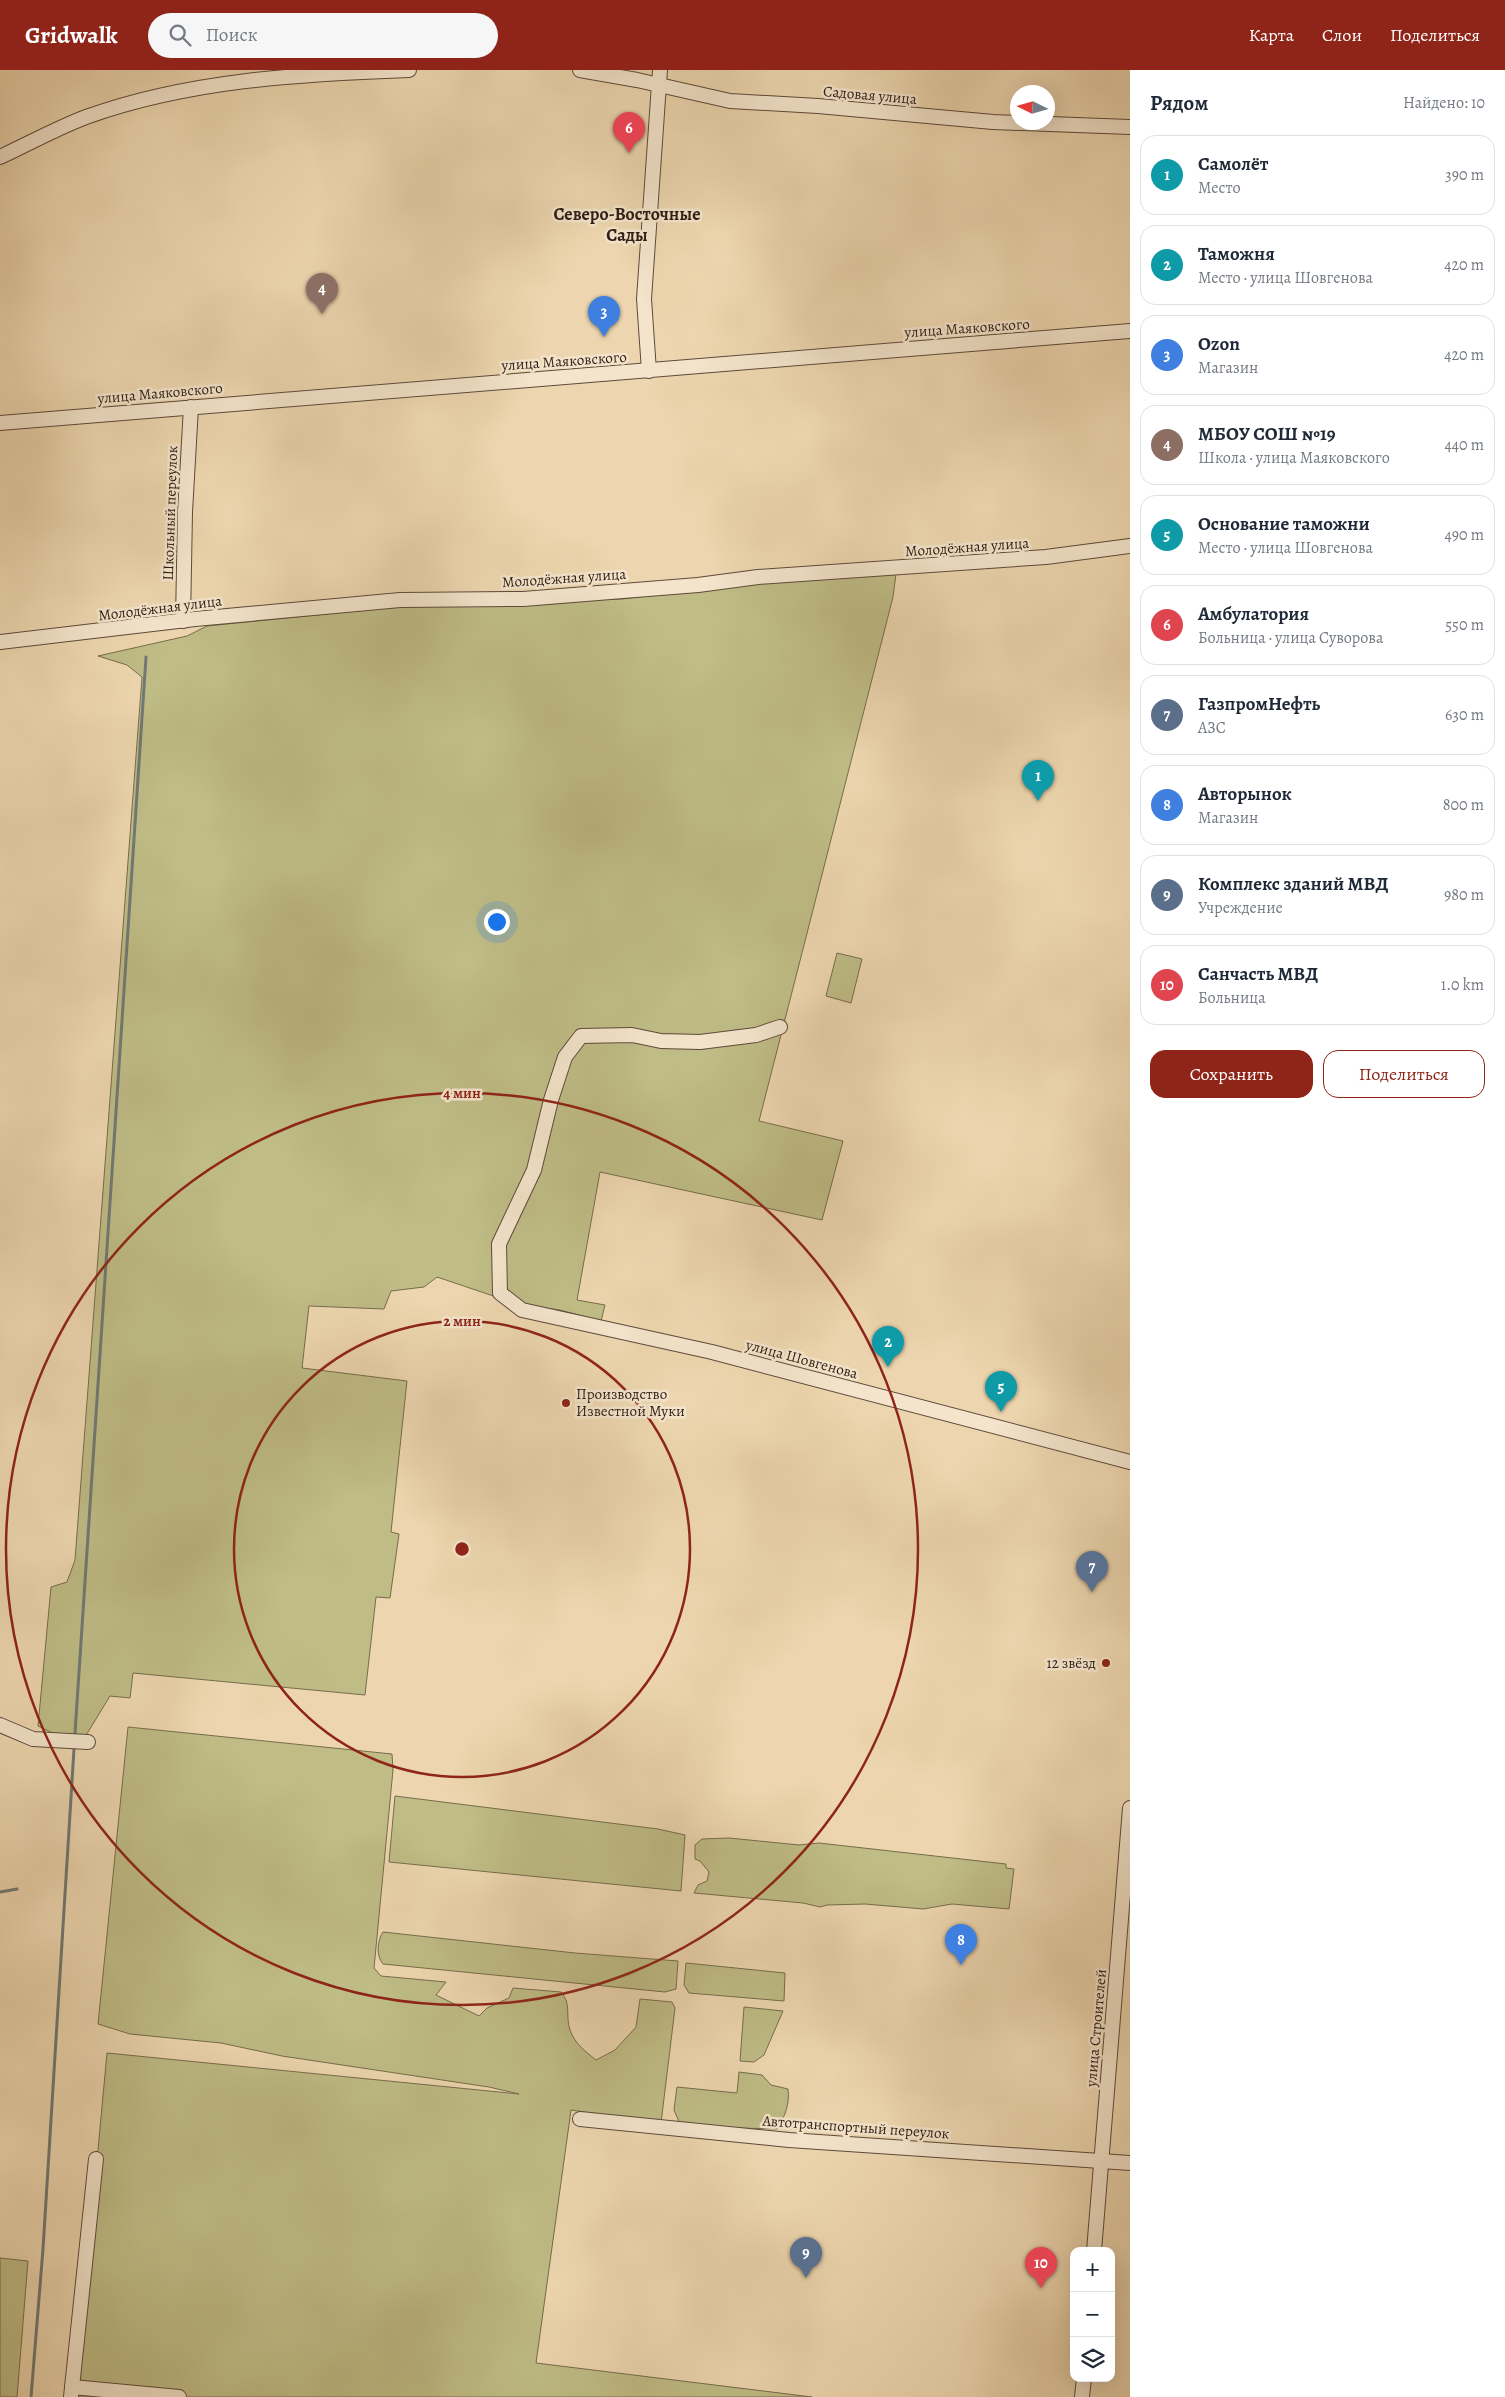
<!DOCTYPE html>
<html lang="ru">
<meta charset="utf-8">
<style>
:root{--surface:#fff;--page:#f6f6f7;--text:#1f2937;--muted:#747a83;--line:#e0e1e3;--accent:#8f2418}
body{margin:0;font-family:Alegreya,serif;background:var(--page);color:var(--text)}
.controls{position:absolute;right:15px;bottom:15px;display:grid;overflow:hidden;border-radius:10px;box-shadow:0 5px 20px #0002}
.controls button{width:45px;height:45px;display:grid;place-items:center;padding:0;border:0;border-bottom:1px solid var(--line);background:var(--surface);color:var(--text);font:25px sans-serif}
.compass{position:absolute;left:1010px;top:15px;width:45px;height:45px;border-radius:50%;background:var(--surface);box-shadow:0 5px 20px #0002;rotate:275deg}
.you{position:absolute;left:496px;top:851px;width:18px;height:18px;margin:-12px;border:4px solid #fff;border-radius:50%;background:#1a73e8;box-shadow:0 0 0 8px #1a73e833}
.badge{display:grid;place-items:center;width:32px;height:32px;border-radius:50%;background:var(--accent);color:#fff;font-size:16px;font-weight:700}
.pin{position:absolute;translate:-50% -41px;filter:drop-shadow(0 1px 2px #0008)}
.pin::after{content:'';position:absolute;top:26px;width:18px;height:15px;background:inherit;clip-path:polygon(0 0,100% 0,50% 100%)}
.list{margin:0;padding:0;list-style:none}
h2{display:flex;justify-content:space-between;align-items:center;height:65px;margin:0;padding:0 20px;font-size:21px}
h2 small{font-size:16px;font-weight:400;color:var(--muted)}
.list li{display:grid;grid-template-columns:32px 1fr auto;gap:15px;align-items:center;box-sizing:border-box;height:80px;margin:0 10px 10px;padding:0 10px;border:1px solid var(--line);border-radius:15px}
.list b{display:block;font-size:19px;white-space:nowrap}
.list p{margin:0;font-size:16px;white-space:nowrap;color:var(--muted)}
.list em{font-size:16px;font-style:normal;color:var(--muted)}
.actions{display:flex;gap:10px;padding:15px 20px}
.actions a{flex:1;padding:11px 0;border:1px solid var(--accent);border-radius:15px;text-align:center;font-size:18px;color:var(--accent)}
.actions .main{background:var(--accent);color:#fff}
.icon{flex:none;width:28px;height:28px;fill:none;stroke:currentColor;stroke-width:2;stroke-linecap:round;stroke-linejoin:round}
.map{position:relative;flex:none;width:1130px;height:2327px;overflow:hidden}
header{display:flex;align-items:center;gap:30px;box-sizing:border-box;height:70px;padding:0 25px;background:var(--accent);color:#fff}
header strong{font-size:24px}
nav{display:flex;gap:28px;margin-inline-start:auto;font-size:18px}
.search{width:350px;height:45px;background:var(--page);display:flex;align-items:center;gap:12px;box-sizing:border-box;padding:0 18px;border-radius:28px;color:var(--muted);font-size:19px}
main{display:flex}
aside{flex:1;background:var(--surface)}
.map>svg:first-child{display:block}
.green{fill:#bfbc86;stroke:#766c4d}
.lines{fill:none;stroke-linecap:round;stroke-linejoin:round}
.stream{stroke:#707974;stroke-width:3}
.minor-casing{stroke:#5e4a3b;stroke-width:16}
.minor{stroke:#f3e4cb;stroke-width:14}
.ring{fill:none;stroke:#8f2418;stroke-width:2.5}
.poi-dot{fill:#8f2418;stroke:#f3e4cb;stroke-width:2}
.labels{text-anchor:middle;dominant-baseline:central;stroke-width:5;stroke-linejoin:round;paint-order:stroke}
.street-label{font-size:15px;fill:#2e1b14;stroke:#f3e4cb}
.poi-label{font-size:15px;fill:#2e1b14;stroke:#f3e4cb;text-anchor:start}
.quarter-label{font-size:18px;font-weight:bold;fill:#2e1b14;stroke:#f3e4cb}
.centre{fill:#8f2418;stroke:#f3e4cb;stroke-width:2.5}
.ring-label{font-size:15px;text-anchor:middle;font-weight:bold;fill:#8f2418;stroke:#f3e4cb;stroke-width:5;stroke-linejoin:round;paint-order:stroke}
</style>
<header>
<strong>Gridwalk</strong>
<div class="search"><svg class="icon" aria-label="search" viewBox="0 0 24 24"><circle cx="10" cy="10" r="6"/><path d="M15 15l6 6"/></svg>Поиск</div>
<nav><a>Карта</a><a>Слои</a><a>Поделиться</a></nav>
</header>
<main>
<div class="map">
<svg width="1130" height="2327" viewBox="0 0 1130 2327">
<rect width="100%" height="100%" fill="#edd6af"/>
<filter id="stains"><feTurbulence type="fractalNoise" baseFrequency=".004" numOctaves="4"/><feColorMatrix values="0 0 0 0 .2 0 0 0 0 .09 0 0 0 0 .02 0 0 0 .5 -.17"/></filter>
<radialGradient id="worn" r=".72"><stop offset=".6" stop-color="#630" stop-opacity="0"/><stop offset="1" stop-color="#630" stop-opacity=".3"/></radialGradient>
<g class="green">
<polygon points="896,504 893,527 759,1051 843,1071 822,1150 600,1102 577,1230 605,1235 601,1251 560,1240 517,1234 437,1207 424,1217 391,1221 384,1239 309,1236 302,1298 407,1311 391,1462 399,1464 390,1528 376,1527 365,1625 133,1603 130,1628 110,1626 85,1667 59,1666 38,1656 51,1517 67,1512 75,1490 142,607 127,595 98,586 187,566 207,556 416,535 622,529 756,513"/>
<polygon points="837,883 862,889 851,933 826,926"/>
<path d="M128 1657 392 1684 393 1700 374 1898 381 1906 446 1912 436 1925 479 1946 487 1938 509 1928 513 1918 561 1922C572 1934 565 1946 570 1960 575 1974 585 1981 596 1990L615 1980 636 1957 640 1929 672 1932 675 1938 661 2053 571 2040 536 2293 812 2327H75L107 1983 519 2024 489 2017 282 1986 221 1973 130 1964 98 1954Z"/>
<polygon points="395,1726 658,1759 685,1765 681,1821 389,1792"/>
<polygon points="729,1768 799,1775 819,1773 1006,1794 1006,1798 1014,1799 1009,1839 952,1834 923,1839 865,1834 827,1835 820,1837 803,1833 694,1823 698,1815 707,1811 709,1802 700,1791 695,1789 695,1775 702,1769"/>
<path d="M383 1862 575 1883 678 1891 676 1919 665 1922 383 1894C376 1886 377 1871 383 1862Z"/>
<polygon points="686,1893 785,1903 784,1931 689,1923 684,1915"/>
<polygon points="744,1937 783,1941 764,1985 754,1992 740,1991"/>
<path d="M739 2002 762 2005 771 2015 788 2019C790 2033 785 2047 777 2059L701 2057 680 2054 674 2040 677 2017 737 2023Z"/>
<polygon points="0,2188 28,2191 17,2327 0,2327"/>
</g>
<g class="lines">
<g class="stream">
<polyline points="75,1663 146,587"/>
<polyline points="0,1822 17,1819"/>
<polyline points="31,2327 43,2179 74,1679"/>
</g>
<defs>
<g id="minor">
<polyline points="580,0 637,10 730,31 818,36 993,52 1130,57"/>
<path d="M0 87C28 74 57 58 86 47 189 10 300 4 409 0"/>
<polyline points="649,301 644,229 660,0"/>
<polyline points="0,353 1130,261"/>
<polyline points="183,551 185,442 191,337"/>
<polyline points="0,572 195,549 400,530 523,529 698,515 758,507 1046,487 1130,476"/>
<polyline points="780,957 756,965 700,972 661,971 632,965 581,966 565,987 551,1030 534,1100 499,1174 500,1223 522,1240 712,1282 1130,1392"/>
<polyline points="0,1655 33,1669 88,1672"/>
<polyline points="580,2049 789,2070 1130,2093"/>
<polyline points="1094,2181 1130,1738"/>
<polyline points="72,2317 179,2327"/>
<polyline points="71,2327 96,2089"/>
<polyline points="1082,2327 1084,2308"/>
</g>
</defs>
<use href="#minor" class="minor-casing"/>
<use href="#minor" class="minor"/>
</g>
<g class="ring">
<circle cx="462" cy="1479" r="228"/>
<circle cx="462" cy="1479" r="456"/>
</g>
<g class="poi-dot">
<circle cx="566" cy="1333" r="5"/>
<circle cx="1106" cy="1593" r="5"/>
</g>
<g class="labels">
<g class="street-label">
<text transform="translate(870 25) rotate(5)">Садовая улица</text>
<text transform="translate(967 258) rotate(-4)">улица Маяковского</text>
<text transform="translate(564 291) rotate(-4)">улица Маяковского</text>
<text transform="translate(160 323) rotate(-5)">улица Маяковского</text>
<text transform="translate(170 443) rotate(-88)">Школьный переулок</text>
<text transform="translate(967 477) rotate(-4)">Молодёжная улица</text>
<text transform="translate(564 508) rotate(-4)">Молодёжная улица</text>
<text transform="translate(160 538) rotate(-7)">Молодёжная улица</text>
<text transform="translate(802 1289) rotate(15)">улица Шовгенова</text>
<text transform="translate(1096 1958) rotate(-85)">улица Строителей</text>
<text transform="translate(856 2057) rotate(4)">Автотранспортный переулок</text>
</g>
<g class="poi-label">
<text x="576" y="1324">Производство<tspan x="576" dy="17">Известной Муки</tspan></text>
<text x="1096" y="1593" text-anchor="end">12 звёзд</text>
</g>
<g class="quarter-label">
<text x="627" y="144">Северо-Восточные<tspan x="627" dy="21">Сады</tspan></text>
</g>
</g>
<circle cx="462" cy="1479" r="8" class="centre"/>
<g class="ring-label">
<text x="462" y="1028">4 мин</text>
<text x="462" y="1256">2 мин</text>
</g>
<rect width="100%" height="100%" filter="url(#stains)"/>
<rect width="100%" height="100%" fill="url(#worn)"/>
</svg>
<div class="controls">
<button>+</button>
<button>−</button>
<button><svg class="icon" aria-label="layers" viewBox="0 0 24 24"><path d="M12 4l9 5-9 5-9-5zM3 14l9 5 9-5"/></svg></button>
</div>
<svg class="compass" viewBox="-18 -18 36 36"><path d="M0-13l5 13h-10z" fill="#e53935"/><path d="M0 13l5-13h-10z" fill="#747a83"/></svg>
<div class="you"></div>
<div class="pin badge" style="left:1038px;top:731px;background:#0f9aa8">1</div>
<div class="pin badge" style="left:888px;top:1297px;background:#0f9aa8">2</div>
<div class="pin badge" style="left:604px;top:267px;background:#3f7fe0">3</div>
<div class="pin badge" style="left:322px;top:244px;background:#8d6e63">4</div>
<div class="pin badge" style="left:1001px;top:1342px;background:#0f9aa8">5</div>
<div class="pin badge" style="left:629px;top:83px;background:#e0444e">6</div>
<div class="pin badge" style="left:1092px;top:1522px;background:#5c6f8a">7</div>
<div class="pin badge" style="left:961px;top:1895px;background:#3f7fe0">8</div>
<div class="pin badge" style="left:806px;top:2208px;background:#5c6f8a">9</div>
<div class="pin badge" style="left:1041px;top:2218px;background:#e0444e">10</div>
</div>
<aside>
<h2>Рядом<small>Найдено: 10</small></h2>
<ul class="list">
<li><span class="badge" style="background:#0f9aa8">1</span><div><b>Самолёт</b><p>Место</p></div><em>390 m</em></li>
<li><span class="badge" style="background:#0f9aa8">2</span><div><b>Таможня</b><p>Место · улица Шовгенова</p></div><em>420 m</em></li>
<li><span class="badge" style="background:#3f7fe0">3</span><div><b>Ozon</b><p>Магазин</p></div><em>420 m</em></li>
<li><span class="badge" style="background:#8d6e63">4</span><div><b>МБОУ СОШ №19</b><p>Школа · улица Маяковского</p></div><em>440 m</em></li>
<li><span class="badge" style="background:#0f9aa8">5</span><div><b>Основание таможни</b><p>Место · улица Шовгенова</p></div><em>490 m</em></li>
<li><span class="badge" style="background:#e0444e">6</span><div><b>Амбулатория</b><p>Больница · улица Суворова</p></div><em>550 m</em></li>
<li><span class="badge" style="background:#5c6f8a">7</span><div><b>ГазпромНефть</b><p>АЗС</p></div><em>630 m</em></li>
<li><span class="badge" style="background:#3f7fe0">8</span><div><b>Авторынок</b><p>Магазин</p></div><em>800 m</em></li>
<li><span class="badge" style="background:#5c6f8a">9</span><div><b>Комплекс зданий МВД</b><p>Учреждение</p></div><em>980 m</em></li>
<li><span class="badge" style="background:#e0444e">10</span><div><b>Санчасть МВД</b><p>Больница</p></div><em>1.0 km</em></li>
</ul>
<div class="actions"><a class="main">Сохранить</a><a>Поделиться</a></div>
</aside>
</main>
